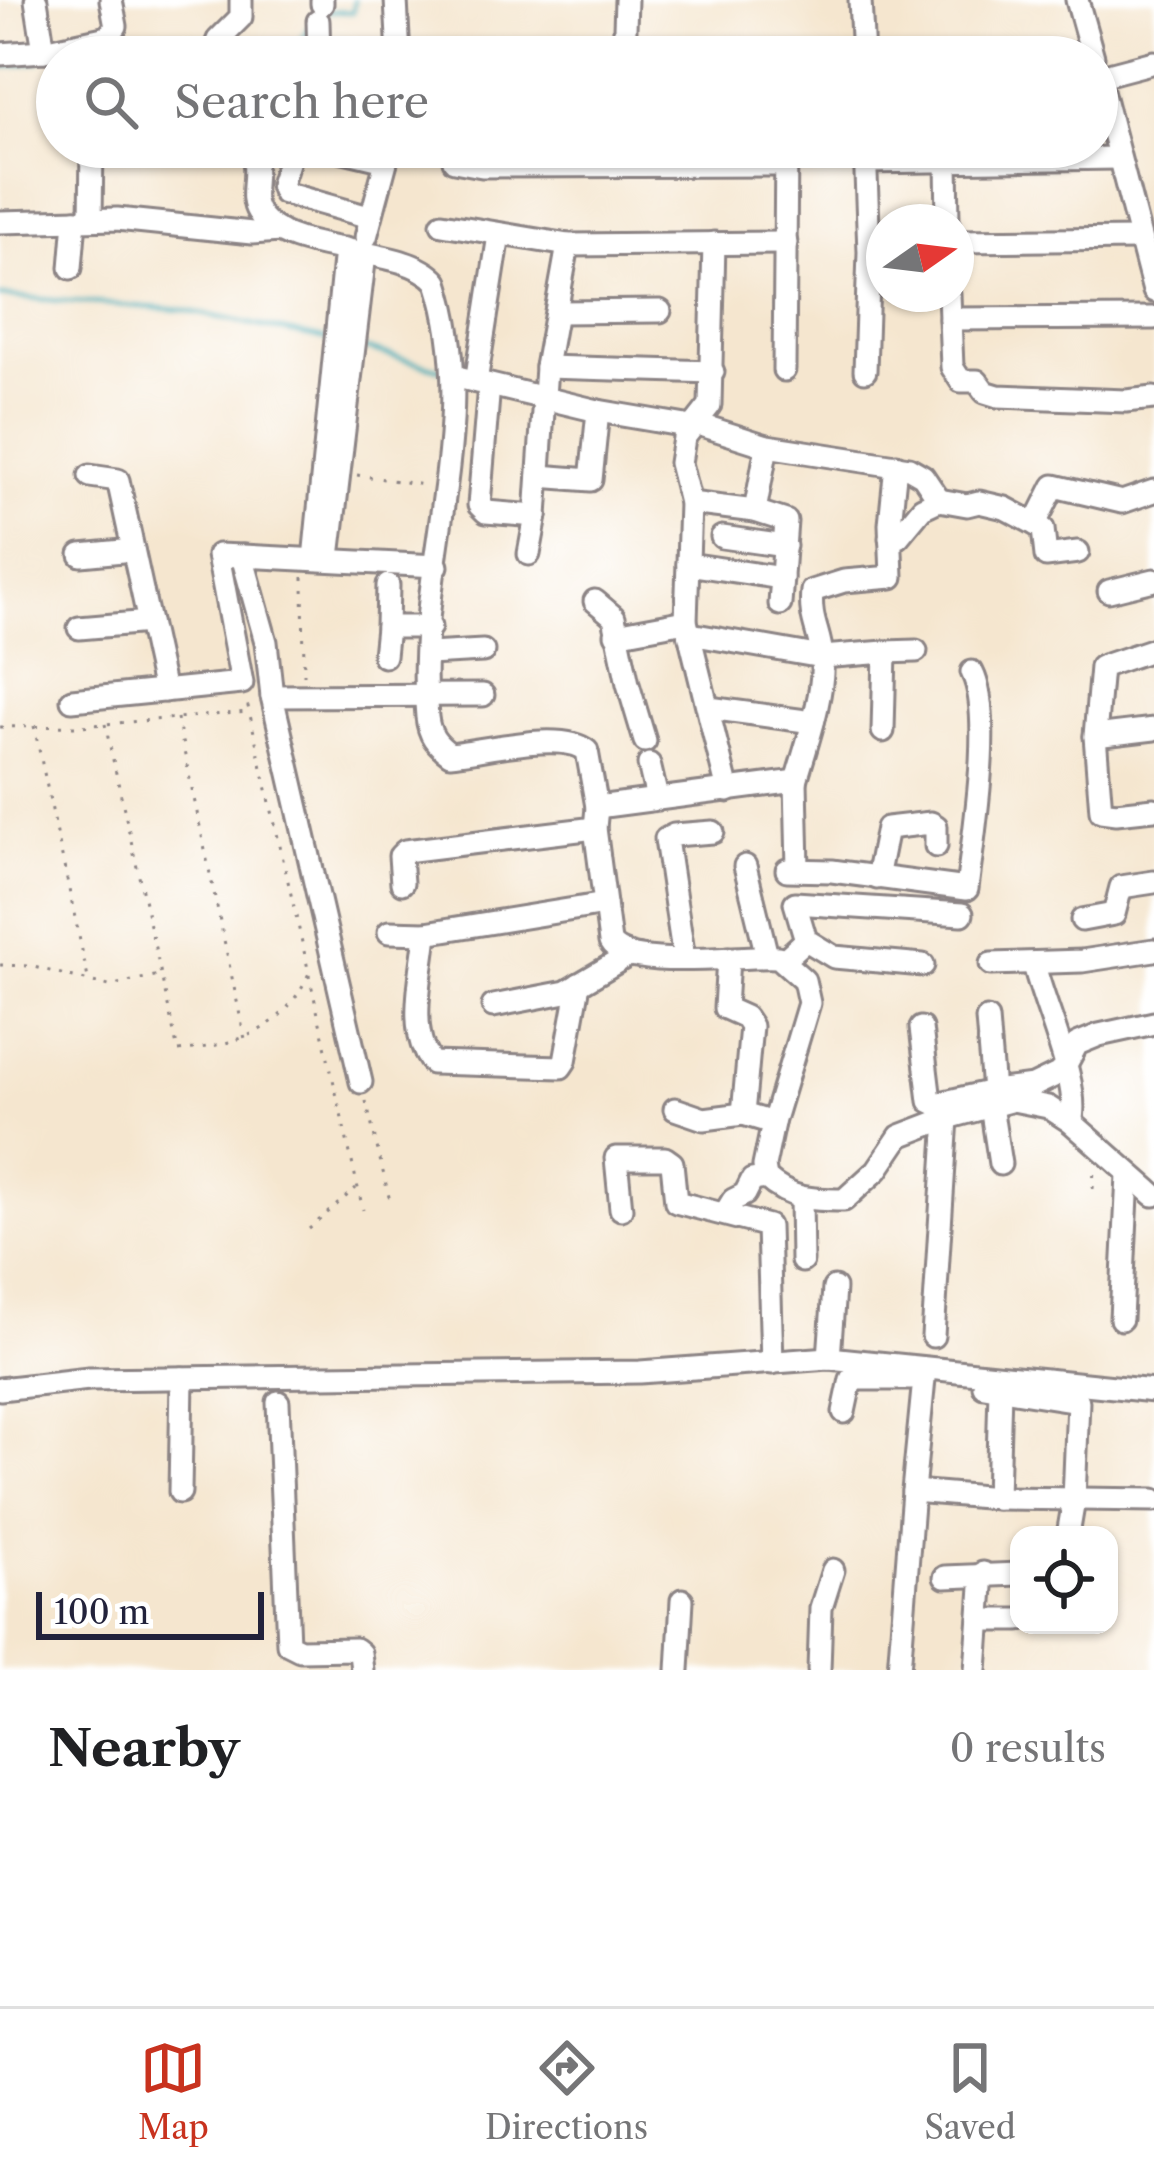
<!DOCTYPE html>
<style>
:root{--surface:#fff;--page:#f6f6f6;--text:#202124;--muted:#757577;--line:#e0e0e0;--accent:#c8321e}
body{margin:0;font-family:"Libre Caslon Text",serif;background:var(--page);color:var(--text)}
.controls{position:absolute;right:36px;bottom:36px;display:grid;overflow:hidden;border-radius:24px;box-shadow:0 3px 9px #0004}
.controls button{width:108px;height:108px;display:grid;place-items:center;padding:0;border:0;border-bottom:3px solid var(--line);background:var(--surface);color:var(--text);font:60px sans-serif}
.compass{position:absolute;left:866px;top:204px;width:108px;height:108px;border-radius:50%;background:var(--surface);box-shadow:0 3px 9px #0004;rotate:76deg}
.scale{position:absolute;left:36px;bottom:30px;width:228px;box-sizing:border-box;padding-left:12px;border:6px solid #22223b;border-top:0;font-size:33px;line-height:42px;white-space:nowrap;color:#22223b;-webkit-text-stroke:9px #fff;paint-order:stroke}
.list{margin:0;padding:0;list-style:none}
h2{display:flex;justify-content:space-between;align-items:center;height:156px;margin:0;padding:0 48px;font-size:51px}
h2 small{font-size:39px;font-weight:400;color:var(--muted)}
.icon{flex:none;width:66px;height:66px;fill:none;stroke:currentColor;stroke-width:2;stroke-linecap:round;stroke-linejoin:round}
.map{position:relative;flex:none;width:1154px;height:1670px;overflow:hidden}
.search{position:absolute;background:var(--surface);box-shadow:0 3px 9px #0004;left:36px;right:36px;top:36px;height:132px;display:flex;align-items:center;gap:30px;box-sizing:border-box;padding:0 42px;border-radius:66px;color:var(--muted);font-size:45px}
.sheet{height:336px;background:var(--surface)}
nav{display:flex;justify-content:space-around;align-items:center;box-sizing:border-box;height:168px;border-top:3px solid var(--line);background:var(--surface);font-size:33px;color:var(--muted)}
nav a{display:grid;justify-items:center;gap:6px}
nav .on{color:var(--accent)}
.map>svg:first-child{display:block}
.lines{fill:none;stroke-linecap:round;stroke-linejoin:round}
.stream{stroke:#39aab5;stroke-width:4.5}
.minor-casing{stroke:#8c8485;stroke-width:27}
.path{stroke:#8c8485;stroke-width:3;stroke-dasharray:3 9;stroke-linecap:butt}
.minor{stroke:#fff;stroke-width:21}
</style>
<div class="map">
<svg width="1154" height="1670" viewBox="0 0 1154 1670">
<rect width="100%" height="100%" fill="#fff"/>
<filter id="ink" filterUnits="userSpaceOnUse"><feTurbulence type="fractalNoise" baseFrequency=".00833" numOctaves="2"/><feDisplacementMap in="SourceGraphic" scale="24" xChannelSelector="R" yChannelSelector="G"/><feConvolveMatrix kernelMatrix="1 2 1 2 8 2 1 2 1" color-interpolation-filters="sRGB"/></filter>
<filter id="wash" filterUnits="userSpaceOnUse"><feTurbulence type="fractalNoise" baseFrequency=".004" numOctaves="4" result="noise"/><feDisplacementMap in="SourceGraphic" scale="48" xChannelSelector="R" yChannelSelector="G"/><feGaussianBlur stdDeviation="2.7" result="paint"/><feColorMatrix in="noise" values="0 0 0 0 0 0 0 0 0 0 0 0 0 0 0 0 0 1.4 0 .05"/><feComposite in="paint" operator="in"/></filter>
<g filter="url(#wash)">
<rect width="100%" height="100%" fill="#f5e6cf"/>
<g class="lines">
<g class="stream">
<polyline points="323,11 353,12 354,0"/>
<polyline points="94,50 176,42 206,53"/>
<path d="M245 57C274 56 295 57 309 28"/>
<polyline points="0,68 40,61"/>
<polyline points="0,296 183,310 328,340"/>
<polyline points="362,348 444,370"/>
</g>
</g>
</g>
<g filter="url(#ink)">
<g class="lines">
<defs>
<g id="minor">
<polyline points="36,0 44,51"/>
<polyline points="322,0 322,4"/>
<polyline points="396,0 399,57"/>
<polyline points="860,0 863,57"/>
<polyline points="1077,0 1093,57"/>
<polyline points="318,21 319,57"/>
<polyline points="108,37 116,26 111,0"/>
<polyline points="0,54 44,51 108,37"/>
<polyline points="211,57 218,40 241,17 241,0"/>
<polyline points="624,57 626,0"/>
<polyline points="1097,71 1154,291"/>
<polyline points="1097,77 1154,62"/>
<path d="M240 147 253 157C259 175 248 196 258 212 286 259 403 242 437 282 483 423 413 573 427 717 429 735 436 744 450 754 483 751 563 730 587 751L597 807 595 828 610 942C626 972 744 954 778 957L804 980 809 1003 773 1123 764 1166 766 1178C790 1200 813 1200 844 1200L877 1170 900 1136 947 1118 1013 1100 1048 1107 1071 1122 1154 1195"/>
<polyline points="293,147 281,185 284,193 369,217"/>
<polyline points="327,147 386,161"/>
<polyline points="865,147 869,252 865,371"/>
<polyline points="454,161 482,166 785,165"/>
<polyline points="865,162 1118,158"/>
<polyline points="947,162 948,222"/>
<polyline points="91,219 92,147"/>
<polyline points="0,222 117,219 252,233 280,231"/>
<polyline points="442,224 568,245 786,243"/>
<polyline points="366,237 390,147"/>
<polyline points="956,241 1138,239"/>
<polyline points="714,243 710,405 684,438 680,463 690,503 686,621 728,791"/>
<polyline points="71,268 75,220"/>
<polyline points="949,294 952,367 961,381 977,381 985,392 998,396 1126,401 1154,398"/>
<polyline points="558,312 660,311"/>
<polyline points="950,319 1154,318"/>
<polyline points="546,367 713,372"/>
<polyline points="784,370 786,147"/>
<polyline points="453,376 598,411 692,427"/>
<polyline points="476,382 499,235"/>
<polyline points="489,385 479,505 486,512 536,516 546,367 568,245"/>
<polyline points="698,424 767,446 909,468 923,476 939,500"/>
<polyline points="90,476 118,480 164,691"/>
<polyline points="539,476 591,480 598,411"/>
<polyline points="690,503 755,511 786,521 780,604"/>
<polyline points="755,511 767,446"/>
<polyline points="1035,524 1043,529 1046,556 1078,552"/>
<polyline points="722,537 785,546"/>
<polyline points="890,538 898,537 922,508 939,500 967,505 979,502 1005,508 1035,524 1054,486 1122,502 1154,491"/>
<polyline points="529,554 536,516"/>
<polyline points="81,555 133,550"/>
<polyline points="329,557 365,254"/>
<polyline points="314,559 345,249"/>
<polyline points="688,564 782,578"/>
<polyline points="388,585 387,627 430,627"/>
<polyline points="1109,591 1154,580"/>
<polyline points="595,601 614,617 628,684 645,741"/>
<polyline points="79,628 149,622"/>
<polyline points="616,634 686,621"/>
<polyline points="690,634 822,657 885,652 883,731"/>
<polyline points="1154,649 1101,667 1095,736 1101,811 1116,813 1154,809"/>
<polyline points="885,652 916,651"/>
<polyline points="428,654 483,651"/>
<polyline points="384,656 387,627"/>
<polyline points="272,696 266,642 242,556 437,566"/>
<polyline points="72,700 242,683 218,555 242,556"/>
<polyline points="709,708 813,722"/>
<polyline points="1095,736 1154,729"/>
<polyline points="649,764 657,798"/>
<path d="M796 781C806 746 825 693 822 657 820 631 809 621 812 591L844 581 892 577 890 524 896 465"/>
<polyline points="597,807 796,781 798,869"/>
<polyline points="745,866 767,956"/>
<path d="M787 870 832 871 967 889C973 838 994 714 972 672"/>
<polyline points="877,878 887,828 931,823 936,826 936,846"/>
<polyline points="402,883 400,856 405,851 595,828"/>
<polyline points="1082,920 1114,914 1121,887 1154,882"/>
<polyline points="389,932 426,933"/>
<polyline points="806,940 834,957 923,965"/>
<polyline points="728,958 725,1008 745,1017 751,1026 743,1114 773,1123"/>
<polyline points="684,959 666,839 674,835 713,832"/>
<polyline points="784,960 806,940 795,903 962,914"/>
<polyline points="991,964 1082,961 1154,950"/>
<path d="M1034 964C1043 1005 1082 1086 1071 1122"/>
<path d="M579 984 565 1061 561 1067 432 1063C406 1032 423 970 426 933L605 904"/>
<polyline points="493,1006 566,992 627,956"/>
<polyline points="987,1019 993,1091"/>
<polyline points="921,1028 930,1101 936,1104 993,1091 1033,1086 1062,1072 1077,1044 1099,1035 1154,1023"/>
<polyline points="361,1082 272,696 483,695"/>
<polyline points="991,1106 1000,1164"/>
<polyline points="675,1109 704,1119 743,1114"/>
<polyline points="801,1199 802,1261"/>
<polyline points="621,1209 616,1158 665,1158 672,1163 676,1202 768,1226 772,1363"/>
<polyline points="725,1213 733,1200 745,1194 752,1180 766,1178"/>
<polyline points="1121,1319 1128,1175"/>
<polyline points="933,1336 947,1118"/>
<polyline points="829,1358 834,1288"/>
<polyline points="984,1386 1078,1401 1074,1500 1068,1535"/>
<polyline points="0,1389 89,1379 640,1372 829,1358 1154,1391"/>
<polyline points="278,1402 288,1644 300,1650 355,1649 360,1653 362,1670"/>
<polyline points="844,1412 851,1379 911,1379"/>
<polyline points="913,1491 924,1379"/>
<polyline points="180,1492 182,1378"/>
<polyline points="997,1498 1000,1388"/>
<polyline points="945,1577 1019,1574"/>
<polyline points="980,1620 1019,1620"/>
<polyline points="678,1670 682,1600"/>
<polyline points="819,1670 821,1608 833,1570"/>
<polyline points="899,1670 913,1491 997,1498 1154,1500"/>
<polyline points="976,1670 983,1573"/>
</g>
</defs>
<use href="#minor" class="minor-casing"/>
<g class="path">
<polyline points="357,475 425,485"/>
<polyline points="303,577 304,675"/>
<polyline points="177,718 245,1039"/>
<path d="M105 724 178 1051C238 1044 282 1033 309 973L247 702"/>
<polyline points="34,726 89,983"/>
<polyline points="0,727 82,726 247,712"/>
<polyline points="0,965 30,966 109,986 159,975"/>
<polyline points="309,975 363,1210"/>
<polyline points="366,1101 390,1201"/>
<polyline points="1093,1189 1094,1167"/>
<polyline points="309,1229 356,1188"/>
</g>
<use href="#minor" class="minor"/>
</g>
</g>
</svg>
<div class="controls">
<button><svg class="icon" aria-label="locate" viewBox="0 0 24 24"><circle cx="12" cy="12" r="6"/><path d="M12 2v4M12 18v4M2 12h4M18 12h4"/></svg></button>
</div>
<svg class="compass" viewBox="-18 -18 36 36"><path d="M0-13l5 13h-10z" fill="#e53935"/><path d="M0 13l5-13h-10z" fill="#757577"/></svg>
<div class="scale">100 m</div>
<div class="search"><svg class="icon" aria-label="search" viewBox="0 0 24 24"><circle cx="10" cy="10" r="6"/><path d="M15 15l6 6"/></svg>Search here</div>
</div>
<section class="sheet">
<h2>Nearby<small>0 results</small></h2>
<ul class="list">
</ul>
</section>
<nav>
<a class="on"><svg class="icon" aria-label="map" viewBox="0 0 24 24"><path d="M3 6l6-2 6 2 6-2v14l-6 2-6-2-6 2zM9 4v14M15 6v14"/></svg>Map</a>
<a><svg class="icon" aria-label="directions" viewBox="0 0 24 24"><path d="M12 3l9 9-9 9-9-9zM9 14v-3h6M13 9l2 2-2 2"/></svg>Directions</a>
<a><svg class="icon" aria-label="saved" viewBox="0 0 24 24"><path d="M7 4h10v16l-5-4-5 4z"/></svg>Saved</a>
</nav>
